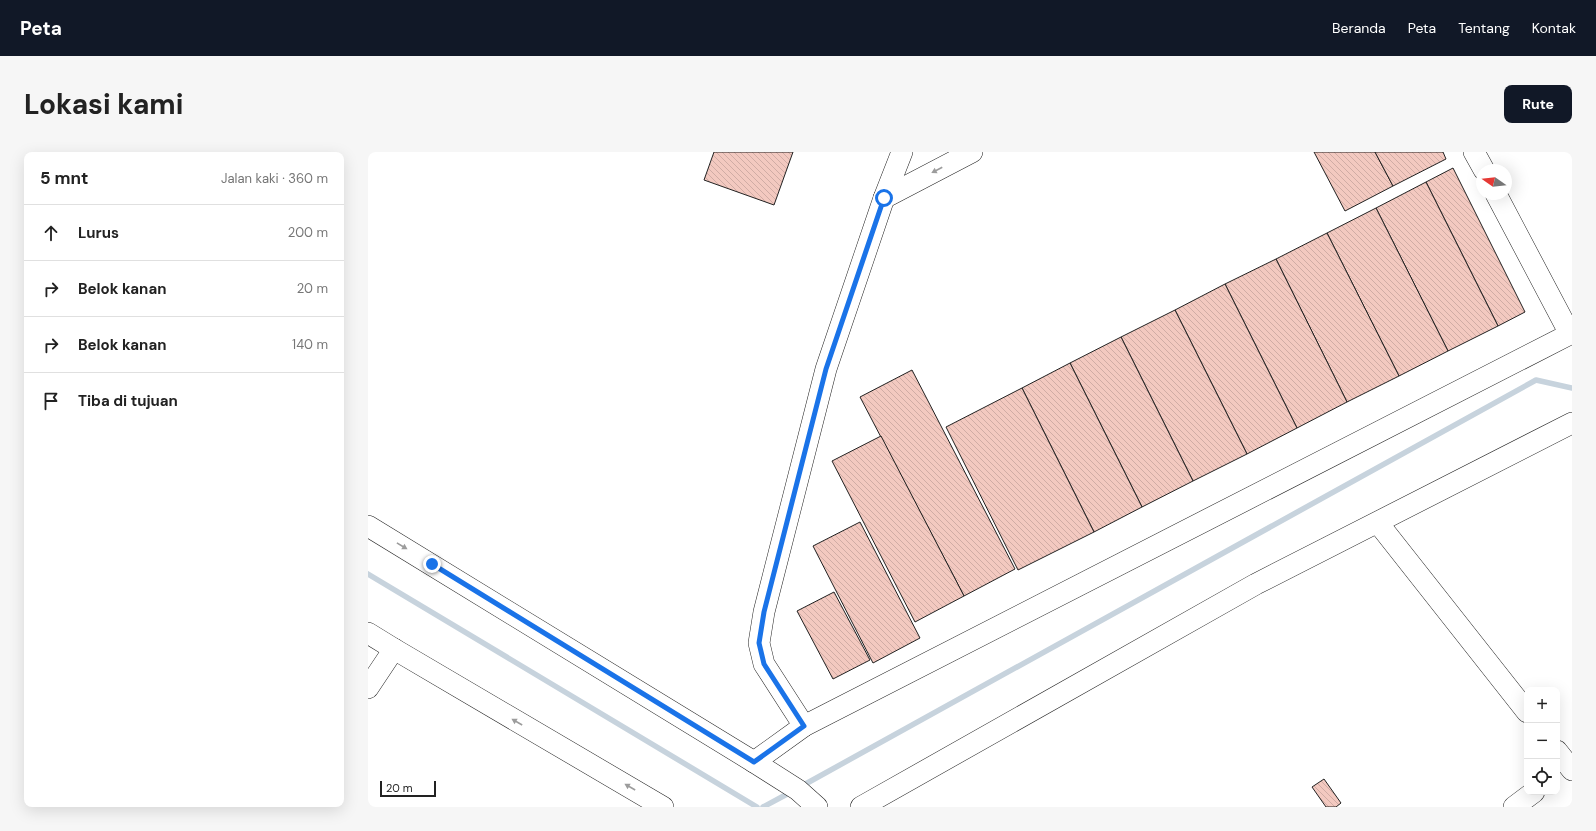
<!DOCTYPE html>
<html lang="id">
<meta charset="utf-8">
<style>
:root{--surface:#fff;--page:#f6f6f6;--text:#222;--muted:#767676;--line:#e0e0e0;--accent:#111827}
body{margin:0;font-family:"DM Sans",sans-serif;background:var(--page);color:var(--text)}
.controls{position:absolute;right:12px;bottom:12px;display:grid;overflow:hidden;border-radius:8px;box-shadow:0 4px 16px #0002}
.controls button{width:36px;height:36px;display:grid;place-items:center;padding:0;border:0;border-bottom:1px solid var(--line);background:var(--surface);color:var(--text);font:20px sans-serif}
.compass{position:absolute;left:1108px;top:12px;width:36px;height:36px;border-radius:50%;background:var(--surface);box-shadow:0 4px 16px #0002;rotate:284deg}
.scale{position:absolute;left:12px;bottom:10px;width:56px;box-sizing:border-box;padding-left:4px;border:2px solid #222;border-top:0;font-size:11px;line-height:14px;white-space:nowrap;color:#222;-webkit-text-stroke:3px #fff;paint-order:stroke}
.stop{position:absolute;width:12px;height:12px;margin:-9px;border:3px solid #1a73e8;border-radius:50%;background:#fff}
.stop.end{background:#1a73e8;border-color:#fff;box-shadow:0 1px 4px #0008}
.list{margin:0;padding:0;list-style:none}
h2{display:flex;justify-content:space-between;align-items:center;height:52px;margin:0;padding:0 16px;font-size:17px}
h2 small{font-size:13px;font-weight:400;color:var(--muted)}
.list li{display:grid;grid-template-columns:26px 1fr auto;gap:12px;align-items:center;box-sizing:border-box;height:56px;padding:0 16px;border-top:1px solid var(--line)}
.list b{display:block;font-size:15px;white-space:nowrap}
.list em{font-size:13px;font-style:normal;color:var(--muted)}
.icon{flex:none;width:22px;height:22px;fill:none;stroke:currentColor;stroke-width:2;stroke-linecap:round;stroke-linejoin:round}
.map{position:relative;flex:none;width:1204px;height:655px;overflow:hidden;border-radius:8px}
header{display:flex;align-items:center;gap:24px;box-sizing:border-box;height:56px;padding:0 20px;background:var(--accent);color:#fff}
header strong{font-size:19px}
nav{display:flex;gap:22px;margin-inline-start:auto;font-size:14px}
.intro{display:flex;align-items:center;justify-content:space-between;box-sizing:border-box;height:96px;padding:0 24px}
h1{margin:0;font-size:28px}
.button{padding:10px 18px;border-radius:8px;background:var(--accent);color:#fff;font-size:14px;font-weight:700}
main{display:flex;gap:24px;padding:0 24px}
aside{flex:1;background:var(--surface);border-radius:8px;box-shadow:0 4px 16px #0002}
.map>svg:first-child{display:block}
.lines{fill:none;stroke-linecap:round;stroke-linejoin:round}
.stream{stroke:#c7d3dd;stroke-width:5.5}
.building{fill:url(#building-back-hatch);stroke:#222}
.minor-casing{stroke:#222;stroke-width:22}
.minor{stroke:#fff;stroke-width:21}
.oneway{fill:#9c9c9c}
.route{stroke:#1a73e8;stroke-width:5}
</style>
<header>
<strong>Peta</strong>
<nav><a>Beranda</a><a>Peta</a><a>Tentang</a><a>Kontak</a></nav>
</header>
<div class="intro"><h1>Lokasi kami</h1><a class="button">Rute</a></div>
<main>
<aside>
<h2>5 mnt<small>Jalan kaki · 360 m</small></h2>
<ul class="list">
<li><svg class="icon" aria-label="ahead" viewBox="0 0 24 24"><path d="M12 20V5M6 11l6-6 6 6"/></svg><div><b>Lurus</b></div><em>200 m</em></li>
<li><svg class="icon" aria-label="right" viewBox="0 0 24 24"><path d="M7 20v-9h11M14 6l5 5-5 5"/></svg><div><b>Belok kanan</b></div><em>20 m</em></li>
<li><svg class="icon" aria-label="right" viewBox="0 0 24 24"><path d="M7 20v-9h11M14 6l5 5-5 5"/></svg><div><b>Belok kanan</b></div><em>140 m</em></li>
<li><svg class="icon" aria-label="arrive" viewBox="0 0 24 24"><path d="M6 21V4h12l-3 4 3 4H6"/></svg><div><b>Tiba di tujuan</b></div></li>
</ul>
</aside>
<div class="map">
<svg width="1204" height="655" viewBox="0 0 1204 655">
<defs>
<pattern id="building-back-hatch" width="6" height="6" patternUnits="userSpaceOnUse"><rect width="6" height="6" fill="#f3c9c0"/><path d="M-1 5l2 2M0 0l6 6M5-1l2 2" fill="none" stroke="#d0aca5"/></pattern>
</defs>
<rect width="100%" height="100%" fill="#fff"/>
<g class="lines">
<g class="stream">
<polyline points="0,422 389,655"/>
<polyline points="432,635 1168,228 1204,236"/>
<polyline points="395,655 423,640"/>
</g>
</g>
<g class="building">
<polygon points="346,0 425,0 406,53 336,28"/>
<polygon points="946,0 1007,0 1025,34 977,59"/>
<polygon points="1007,0 1075,0 1078,7 1025,34"/>
<polygon points="1085,16 1157,160 1130,174 1058,30"/>
<polygon points="1058,30 1130,174 1080,199 1008,56"/>
<polygon points="1008,56 1080,199 1031,224 959,81"/>
<polygon points="959,81 1031,224 979,250 908,107"/>
<polygon points="908,107 979,250 929,276 857,132"/>
<polygon points="857,132 929,276 879,302 807,158"/>
<polygon points="807,158 879,302 825,329 753,185"/>
<polygon points="753,185 825,329 774,355 702,211"/>
<polygon points="702,211 774,355 726,380 654,236"/>
<polygon points="544,218 647,417 596,444 492,245"/>
<polygon points="654,236 726,380 650,418 578,275"/>
<polygon points="513,284 596,444 547,470 464,309"/>
<polygon points="492,370 552,486 505,511 445,394"/>
<polygon points="466,440 502,508 465,527 429,459"/>
<polygon points="956,627 973,651 968,655 958,655 944,635"/>
</g>
<g class="lines">
<defs>
<g id="minor">
<polyline points="1106,0 1116,18"/>
<polyline points="1128,42 1202,182"/>
<polyline points="516,46 604,0"/>
<polyline points="1010,371 1159,560"/>
<polyline points="0,374 386,610 430,638 449,655"/>
<polyline points="0,481 26,497 295,655"/>
<polyline points="0,536 26,497"/>
<polyline points="436,574 396,512 391,491 396,460 458,217 516,46 534,0"/>
<polyline points="1189,599 1204,618"/>
<polyline points="386,610 436,574 1202,182 1204,182"/>
<polyline points="493,655 888,432 1204,271"/>
<polyline points="1146,655 1166,640"/>
</g>
</defs>
<use href="#minor" class="minor-casing"/>
<use href="#minor" class="minor"/>
</g>
<defs><path id="oneway-solid" d="M-6-.8H1V-3.2L6.5 0L1 3.2V.8H-6Z"/></defs>
<g class="oneway">
<use href="#oneway-solid" transform="translate(569 18) rotate(152)"/>
<use href="#oneway-solid" transform="translate(34 394) rotate(31)"/>
<use href="#oneway-solid" transform="translate(149 570) rotate(-150)"/>
<use href="#oneway-solid" transform="translate(262 635) rotate(-150)"/>
</g>
<g class="lines">
<polyline class="route" points="64,412 386,610 436,574 396,512 391,491 396,460 458,217 516,46"/>
</g>
</svg>
<div class="controls">
<button>+</button>
<button>−</button>
<button><svg class="icon" aria-label="locate" viewBox="0 0 24 24"><circle cx="12" cy="12" r="6"/><path d="M12 2v4M12 18v4M2 12h4M18 12h4"/></svg></button>
</div>
<svg class="compass" viewBox="-18 -18 36 36"><path d="M0-13l5 13h-10z" fill="#e53935"/><path d="M0 13l5-13h-10z" fill="#767676"/></svg>
<div class="scale">20 m</div>
<div class="stop" style="left:516px;top:46px"></div>
<div class="stop end" style="left:64px;top:412px"></div>
</div>
</main>
